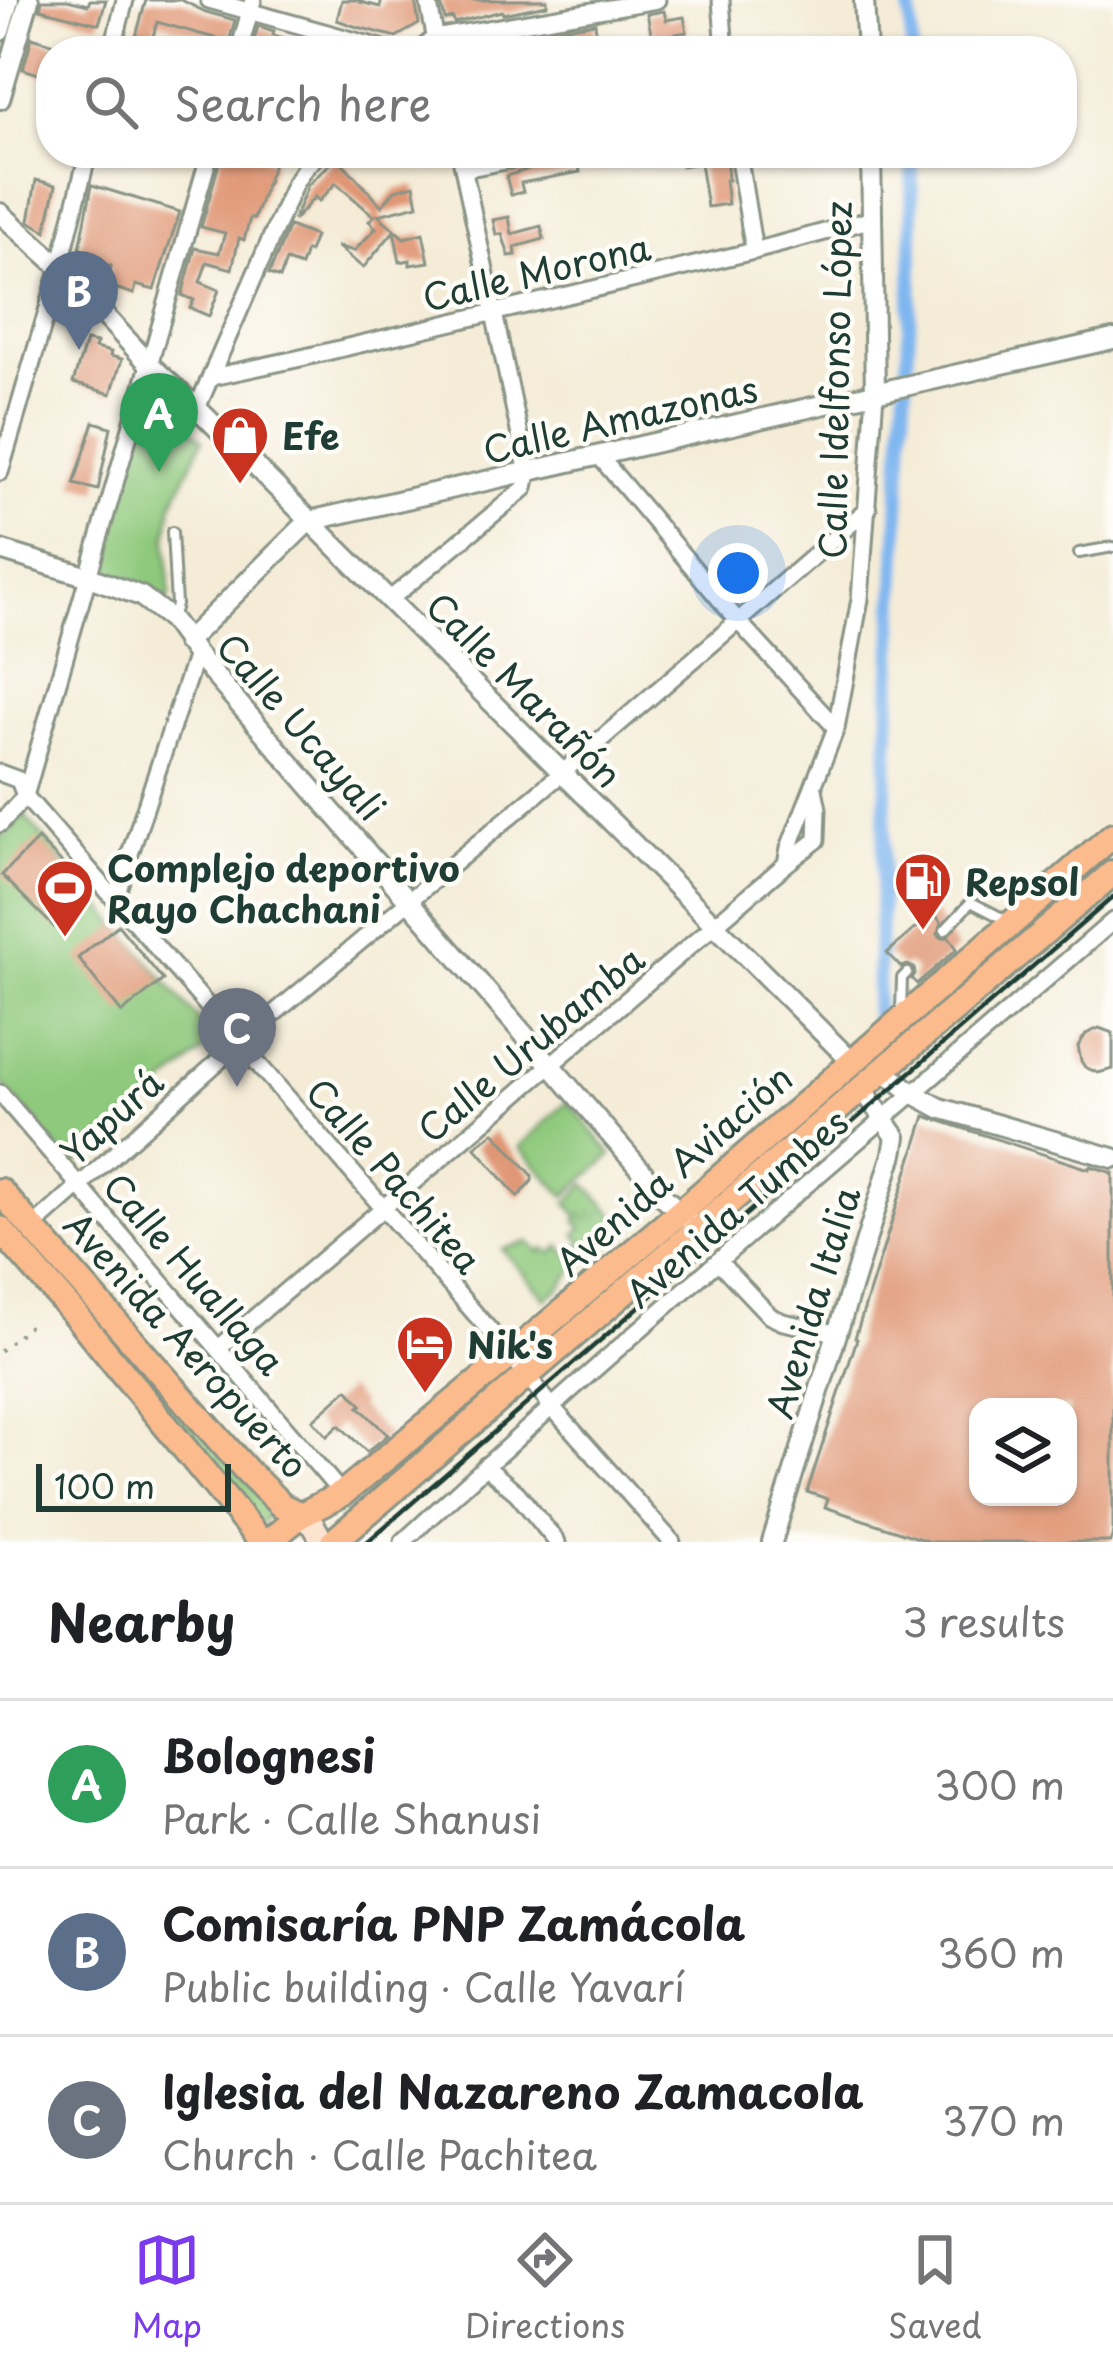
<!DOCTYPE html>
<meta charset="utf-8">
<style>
:root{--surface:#fff;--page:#f2f2f2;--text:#202124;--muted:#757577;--line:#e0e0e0;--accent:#7c3aed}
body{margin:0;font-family:"Playpen Sans",sans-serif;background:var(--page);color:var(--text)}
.controls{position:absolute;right:36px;bottom:36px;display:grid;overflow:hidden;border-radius:24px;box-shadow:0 3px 9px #0004}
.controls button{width:108px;height:108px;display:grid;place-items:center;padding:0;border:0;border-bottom:3px solid var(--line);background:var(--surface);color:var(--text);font:60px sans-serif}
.scale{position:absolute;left:36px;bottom:30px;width:195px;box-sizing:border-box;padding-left:12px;border:6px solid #1f3d34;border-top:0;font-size:33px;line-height:42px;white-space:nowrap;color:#1f3d34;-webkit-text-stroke:9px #fdfcf7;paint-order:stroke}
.you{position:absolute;left:738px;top:573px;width:42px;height:42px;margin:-30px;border:9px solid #fff;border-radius:50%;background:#1a73e8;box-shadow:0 0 0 18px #1a73e833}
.badge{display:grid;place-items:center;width:78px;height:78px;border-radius:50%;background:var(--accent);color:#fff;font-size:39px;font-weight:700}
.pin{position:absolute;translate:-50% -99px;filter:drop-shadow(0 3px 6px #0008)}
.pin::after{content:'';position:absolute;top:63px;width:42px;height:36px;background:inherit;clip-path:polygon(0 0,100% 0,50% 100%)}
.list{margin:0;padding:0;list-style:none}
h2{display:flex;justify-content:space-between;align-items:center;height:156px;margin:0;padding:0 48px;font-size:51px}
h2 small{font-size:39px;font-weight:400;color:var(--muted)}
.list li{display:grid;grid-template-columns:78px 1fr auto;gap:36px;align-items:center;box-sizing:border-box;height:168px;padding:0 48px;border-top:3px solid var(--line)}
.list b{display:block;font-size:45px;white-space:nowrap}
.list p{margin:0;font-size:39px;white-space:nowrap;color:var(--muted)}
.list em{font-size:39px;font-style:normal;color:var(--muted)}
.icon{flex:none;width:66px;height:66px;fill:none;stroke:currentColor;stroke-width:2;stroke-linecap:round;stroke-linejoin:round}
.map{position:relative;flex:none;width:1113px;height:1542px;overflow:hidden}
.search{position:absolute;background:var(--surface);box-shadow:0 3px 9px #0004;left:36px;right:36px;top:36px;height:132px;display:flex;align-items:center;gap:30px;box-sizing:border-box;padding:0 42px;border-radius:48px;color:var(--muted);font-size:45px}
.sheet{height:660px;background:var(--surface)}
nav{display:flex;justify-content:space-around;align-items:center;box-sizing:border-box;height:168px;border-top:3px solid var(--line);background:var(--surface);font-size:33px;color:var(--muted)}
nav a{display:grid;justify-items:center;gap:6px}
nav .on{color:var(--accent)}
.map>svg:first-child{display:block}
.grass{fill:url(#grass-tufts);stroke:#578358;stroke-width:3}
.green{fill:#8fc97d;stroke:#578358;stroke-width:3}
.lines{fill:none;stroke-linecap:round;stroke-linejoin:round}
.canal{stroke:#80b7f0;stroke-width:14}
.building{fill:#e09674;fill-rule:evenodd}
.service-casing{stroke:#8a9486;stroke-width:14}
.minor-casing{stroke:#8a9486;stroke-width:21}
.tertiary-casing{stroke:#8a9486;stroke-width:24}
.secondary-casing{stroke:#8a9486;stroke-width:27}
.primary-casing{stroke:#8a9486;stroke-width:30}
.path{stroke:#8a9486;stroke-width:3;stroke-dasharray:3 9;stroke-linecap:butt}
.service{stroke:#fff;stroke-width:8}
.minor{stroke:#fff;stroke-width:15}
.tertiary{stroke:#fff;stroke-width:18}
.secondary{stroke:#fde4d1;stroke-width:21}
.primary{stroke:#fbbb8d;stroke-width:24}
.rail{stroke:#1f3d34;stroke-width:4.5}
.labels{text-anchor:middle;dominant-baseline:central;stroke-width:9;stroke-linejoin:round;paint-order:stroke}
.street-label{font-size:36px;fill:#1f3d34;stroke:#fdfcf7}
.poi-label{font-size:36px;font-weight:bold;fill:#1f3d34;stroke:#fdfcf7;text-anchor:start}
</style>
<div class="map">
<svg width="1113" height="1542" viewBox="0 0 1113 1542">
<defs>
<pattern id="grass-tufts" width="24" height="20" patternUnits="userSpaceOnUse" patternTransform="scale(3)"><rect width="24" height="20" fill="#8fc97d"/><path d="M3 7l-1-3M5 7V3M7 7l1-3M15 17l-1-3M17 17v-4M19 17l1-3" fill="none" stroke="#74a467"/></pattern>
</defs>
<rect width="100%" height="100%" fill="#fdfcf7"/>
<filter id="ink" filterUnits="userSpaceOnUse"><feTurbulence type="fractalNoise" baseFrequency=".00833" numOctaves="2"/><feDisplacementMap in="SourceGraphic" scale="24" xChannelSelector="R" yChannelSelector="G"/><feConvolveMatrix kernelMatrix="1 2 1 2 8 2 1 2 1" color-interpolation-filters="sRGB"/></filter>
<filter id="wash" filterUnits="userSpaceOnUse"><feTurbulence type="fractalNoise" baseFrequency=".004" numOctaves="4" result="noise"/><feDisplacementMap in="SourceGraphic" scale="48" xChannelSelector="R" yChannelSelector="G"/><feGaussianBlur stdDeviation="2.7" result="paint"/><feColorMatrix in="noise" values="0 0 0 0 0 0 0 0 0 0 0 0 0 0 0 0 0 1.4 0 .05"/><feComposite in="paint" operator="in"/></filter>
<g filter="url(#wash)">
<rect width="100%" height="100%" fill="#f4ecd7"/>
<g class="grass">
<polygon points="586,1184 629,1231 587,1256 580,1247 583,1243 576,1234 582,1228 576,1221 579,1217 567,1203"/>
<polygon points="529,1242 540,1252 544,1249 553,1253 560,1246 578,1264 560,1288 546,1299 502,1249"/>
<polygon points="82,1301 274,1509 258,1526 80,1303"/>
</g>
<g class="green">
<polygon points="152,391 203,439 172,505 167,536 170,596 166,601 153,588 103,569"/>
<polygon points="24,815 216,1040 73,1167 0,1081 0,838"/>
<polygon points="568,1101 612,1155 565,1196 519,1147"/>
</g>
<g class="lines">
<g class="canal">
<polyline points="910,0 912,51"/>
<polyline points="876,1016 901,469 912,281 912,153"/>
</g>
</g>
<g id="blocks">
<g class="building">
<polygon points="42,0 67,0 88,5 90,0 106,0 99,24 40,9"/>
<polygon points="146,0 181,0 206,12 235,20 229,42 157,22 149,51 132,51"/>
<polygon points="342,0 361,0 360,2 380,7 382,0 415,0 419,24 396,37 354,26 337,20"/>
<polygon points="440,0 547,0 547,5 503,14 502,11 454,23 453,18 445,20"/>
<polygon points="664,11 666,20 684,17 687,32 670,35 673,51 640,51 638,40 652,37 647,14"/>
<polygon points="595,23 598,51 578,51 578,48 539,51 536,38 553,35 553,30"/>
<polygon points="258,26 274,31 273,35 320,48 319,51 251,51"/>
<polygon points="32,37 71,49 71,51 51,51 51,78 23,69"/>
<polygon points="222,153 253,153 274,162 254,219 250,218 244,240 239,238 232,269 207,262 200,282 219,290 209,316 190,308 194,300 182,295 195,248 219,253 225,233 201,227"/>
<polygon points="680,153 726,153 728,180 725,180 728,204 707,207 700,163 682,166"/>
<polygon points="337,157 382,206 395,190 414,185 418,205 378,215 404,238 423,233 429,262 410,265 410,260 400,262 394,231 363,268 337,246 354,251 376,228 369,221 374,216 336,183 319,201 315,197 293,221 308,185"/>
<polygon points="578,158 580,172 521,183 523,192 511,195 506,176 555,161"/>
<polygon points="36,180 56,185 46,231 29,221"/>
<polygon points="92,185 180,212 154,290 136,285 134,294 108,286 111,266 78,259"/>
<polygon points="509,217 512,234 541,226 544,239 515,247 516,255 509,256 502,234 496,235 493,220"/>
<polygon points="289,226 315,236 309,252 306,251 301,266 286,261 280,278 269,274"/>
<polygon points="86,341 97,343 95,348 111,352 110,356 122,359 111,394 73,383"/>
<polygon points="94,422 111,427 98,490 74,484"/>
<polygon points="38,839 90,892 54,927 2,875"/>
<polygon points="934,912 941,923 938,934 942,938 949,937 957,949 917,984 912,979 915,974 914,968 908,965 901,967 887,953"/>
<polygon points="118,925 163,980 122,1013 78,958"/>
<polygon points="1099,1028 1113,1033 1113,1069 1098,1073 1085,1067 1081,1061 1078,1046 1086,1034"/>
<path d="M925 1116 1089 1169 1091 1166 1113 1173V1534L1110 1542H930L825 1507 828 1499 807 1492 857 1339 855 1338ZM978 1407H1068V1497H978Z"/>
<polygon points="494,1132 532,1175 532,1181 518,1197 475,1147"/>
<polygon points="348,1389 362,1405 359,1407 388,1435 367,1452 339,1425 327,1436 313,1420"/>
</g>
</g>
</g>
<g filter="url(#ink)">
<use href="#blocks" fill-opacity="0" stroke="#8a9486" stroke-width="3"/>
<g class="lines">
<defs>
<g id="service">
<polyline points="1079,553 1113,547"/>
<polyline points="172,618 176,605 172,532"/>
<polyline points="945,930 971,902 1010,922"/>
<polyline points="901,1011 902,978 907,973"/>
</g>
<g id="minor">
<polyline points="209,0 392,51"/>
<polyline points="428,0 438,51"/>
<polyline points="721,0 725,51"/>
<polyline points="112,51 125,0"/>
<polyline points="239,51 253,0"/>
<polyline points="419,51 435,38 657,0"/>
<polyline points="738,153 754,251"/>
<polyline points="464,169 546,153"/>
<polyline points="212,377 301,358 754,251 873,219"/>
<polyline points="197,408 295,183 304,169 319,153"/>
<polyline points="600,457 738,621 836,728"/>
<polyline points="0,472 60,267 88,153"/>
<polyline points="389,600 525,488 528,473 460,153"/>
<polyline points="0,773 19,780 25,796 511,1355 552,1407 672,1542"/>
<polyline points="0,824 25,796 210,153"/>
<polyline points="786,864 817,840 818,809 814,789"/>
<polyline points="115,899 196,654"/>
<polyline points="0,1093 342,1494"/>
<polyline points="32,1228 240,1042 562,773 868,509"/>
<polyline points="718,1261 770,1316 783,1322 836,1333"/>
<polyline points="219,1348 786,864 789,848 836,728 860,599 875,393"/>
<polyline points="485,1466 517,1493 557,1542"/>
<path d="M403 1542C634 1328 876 1127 1113 921"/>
</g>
<g id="tertiary">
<polyline points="864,0 867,51"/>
<polyline points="0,31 9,0"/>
<polyline points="0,99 29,0"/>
<polyline points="871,153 875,393"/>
<polyline points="0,213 60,267 150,365 197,408 852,1062"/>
<polyline points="0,550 89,577 141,596 171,619 196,654 665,1198 687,1219"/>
<polyline points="186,642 309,521 1113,339"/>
<polyline points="884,1071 914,1094 940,1108 1113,1158"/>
<polyline points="772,1542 893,1154 896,1137 863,1089"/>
</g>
<polyline id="secondary" points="301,1515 314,1526 323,1542"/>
<g id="primary">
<polyline points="0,1191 246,1470 282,1506 301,1515"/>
<polyline points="0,1229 77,1317 261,1542"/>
<polyline points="268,1542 301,1515 342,1494 511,1355 692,1202 1113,835"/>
<polyline points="333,1542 1113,873"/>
</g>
</defs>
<use href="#service" class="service-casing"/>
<use href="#minor" class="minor-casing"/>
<use href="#tertiary" class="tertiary-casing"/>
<use href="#secondary" class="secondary-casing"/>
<use href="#primary" class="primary-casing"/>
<polyline class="path" points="0,1351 30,1325"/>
<use href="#service" class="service"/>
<use href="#minor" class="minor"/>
<use href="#tertiary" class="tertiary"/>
<use href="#secondary" class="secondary"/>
<use href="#primary" class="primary"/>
<polyline class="rail" points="367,1542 1113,897"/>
</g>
</g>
<defs>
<symbol id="shop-pin" viewBox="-11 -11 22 30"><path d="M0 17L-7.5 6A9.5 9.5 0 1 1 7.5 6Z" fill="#c8321e" stroke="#fdfcf7"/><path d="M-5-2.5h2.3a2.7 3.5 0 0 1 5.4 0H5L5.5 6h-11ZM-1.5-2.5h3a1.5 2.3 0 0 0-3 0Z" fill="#fff"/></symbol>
<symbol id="fuel-pin" viewBox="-11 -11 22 30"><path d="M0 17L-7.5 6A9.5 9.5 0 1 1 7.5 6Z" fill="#c8321e" stroke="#fdfcf7"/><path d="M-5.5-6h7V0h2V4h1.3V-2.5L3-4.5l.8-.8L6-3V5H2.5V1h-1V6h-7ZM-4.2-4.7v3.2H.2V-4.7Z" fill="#fff"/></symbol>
<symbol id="stadium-pin" viewBox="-11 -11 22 30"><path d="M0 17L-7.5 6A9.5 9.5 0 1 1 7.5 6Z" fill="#c8321e" stroke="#fdfcf7"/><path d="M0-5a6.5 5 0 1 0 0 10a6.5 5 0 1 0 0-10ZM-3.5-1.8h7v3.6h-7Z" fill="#fff"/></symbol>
<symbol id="hotel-pin" viewBox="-11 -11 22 30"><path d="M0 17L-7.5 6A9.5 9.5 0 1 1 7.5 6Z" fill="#c8321e" stroke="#fdfcf7"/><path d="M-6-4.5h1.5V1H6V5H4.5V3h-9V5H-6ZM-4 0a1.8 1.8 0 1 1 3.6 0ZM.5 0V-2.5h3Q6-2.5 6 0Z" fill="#fff"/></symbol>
</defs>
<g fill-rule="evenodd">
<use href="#shop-pin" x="207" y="402" width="66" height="90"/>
<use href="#fuel-pin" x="890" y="848" width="66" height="90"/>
<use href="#stadium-pin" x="32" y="855" width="66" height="90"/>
<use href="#hotel-pin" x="392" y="1311" width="66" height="90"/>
</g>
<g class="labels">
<g class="street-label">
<text transform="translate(536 271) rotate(-13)">Calle Morona</text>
<text transform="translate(834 380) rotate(-89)">Calle Idelfonso López</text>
<text transform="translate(620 418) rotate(-13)">Calle Amazonas</text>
<text transform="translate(525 689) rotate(45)">Calle Marañón</text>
<text transform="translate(302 726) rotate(49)">Calle Ucayali</text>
<text transform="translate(530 1043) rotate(-40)">Calle Urubamba</text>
<text transform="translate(111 1116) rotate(-42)">Yapurá</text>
<text transform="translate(673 1169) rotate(-41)">Avenida Aviación</text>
<text transform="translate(395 1175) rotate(49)">Calle Pachitea</text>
<text transform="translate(736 1207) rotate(-41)">Avenida Tumbes</text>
<text transform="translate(195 1273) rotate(49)">Calle Huallaga</text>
<text transform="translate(812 1302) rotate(-73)">Avenida Italia</text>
<text transform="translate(187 1344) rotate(48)">Avenida Aeropuerto</text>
</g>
<g class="poi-label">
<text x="282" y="435">Efe</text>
<text x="107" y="867">Complejo deportivo<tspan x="107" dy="41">Rayo Chachani</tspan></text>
<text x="965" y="881">Repsol</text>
<text x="467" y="1344">Nik's</text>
</g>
</g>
</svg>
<div class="controls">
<button><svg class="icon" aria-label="layers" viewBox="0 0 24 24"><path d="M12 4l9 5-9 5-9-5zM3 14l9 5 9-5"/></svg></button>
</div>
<div class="scale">100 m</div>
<div class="you"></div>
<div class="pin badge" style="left:159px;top:472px;background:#2e9e5b">A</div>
<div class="pin badge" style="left:79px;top:350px;background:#5c6f8a">B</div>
<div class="pin badge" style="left:237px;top:1087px;background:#6b7280">C</div>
<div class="search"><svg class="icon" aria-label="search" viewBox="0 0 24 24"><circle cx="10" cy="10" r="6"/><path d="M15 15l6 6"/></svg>Search here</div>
</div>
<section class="sheet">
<h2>Nearby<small>3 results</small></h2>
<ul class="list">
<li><span class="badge" style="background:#2e9e5b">A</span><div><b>Bolognesi</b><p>Park · Calle Shanusi</p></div><em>300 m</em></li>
<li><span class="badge" style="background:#5c6f8a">B</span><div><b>Comisaría PNP Zamácola</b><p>Public building · Calle Yavarí</p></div><em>360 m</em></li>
<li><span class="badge" style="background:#6b7280">C</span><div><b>Iglesia del Nazareno Zamacola</b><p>Church · Calle Pachitea</p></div><em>370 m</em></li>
</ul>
</section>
<nav>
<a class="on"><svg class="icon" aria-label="map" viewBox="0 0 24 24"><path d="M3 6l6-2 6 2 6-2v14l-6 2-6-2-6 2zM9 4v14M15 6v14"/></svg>Map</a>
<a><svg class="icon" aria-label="directions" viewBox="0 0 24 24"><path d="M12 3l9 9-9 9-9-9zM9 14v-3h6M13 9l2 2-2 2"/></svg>Directions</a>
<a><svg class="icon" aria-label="saved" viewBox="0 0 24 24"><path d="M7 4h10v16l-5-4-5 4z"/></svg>Saved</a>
</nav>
